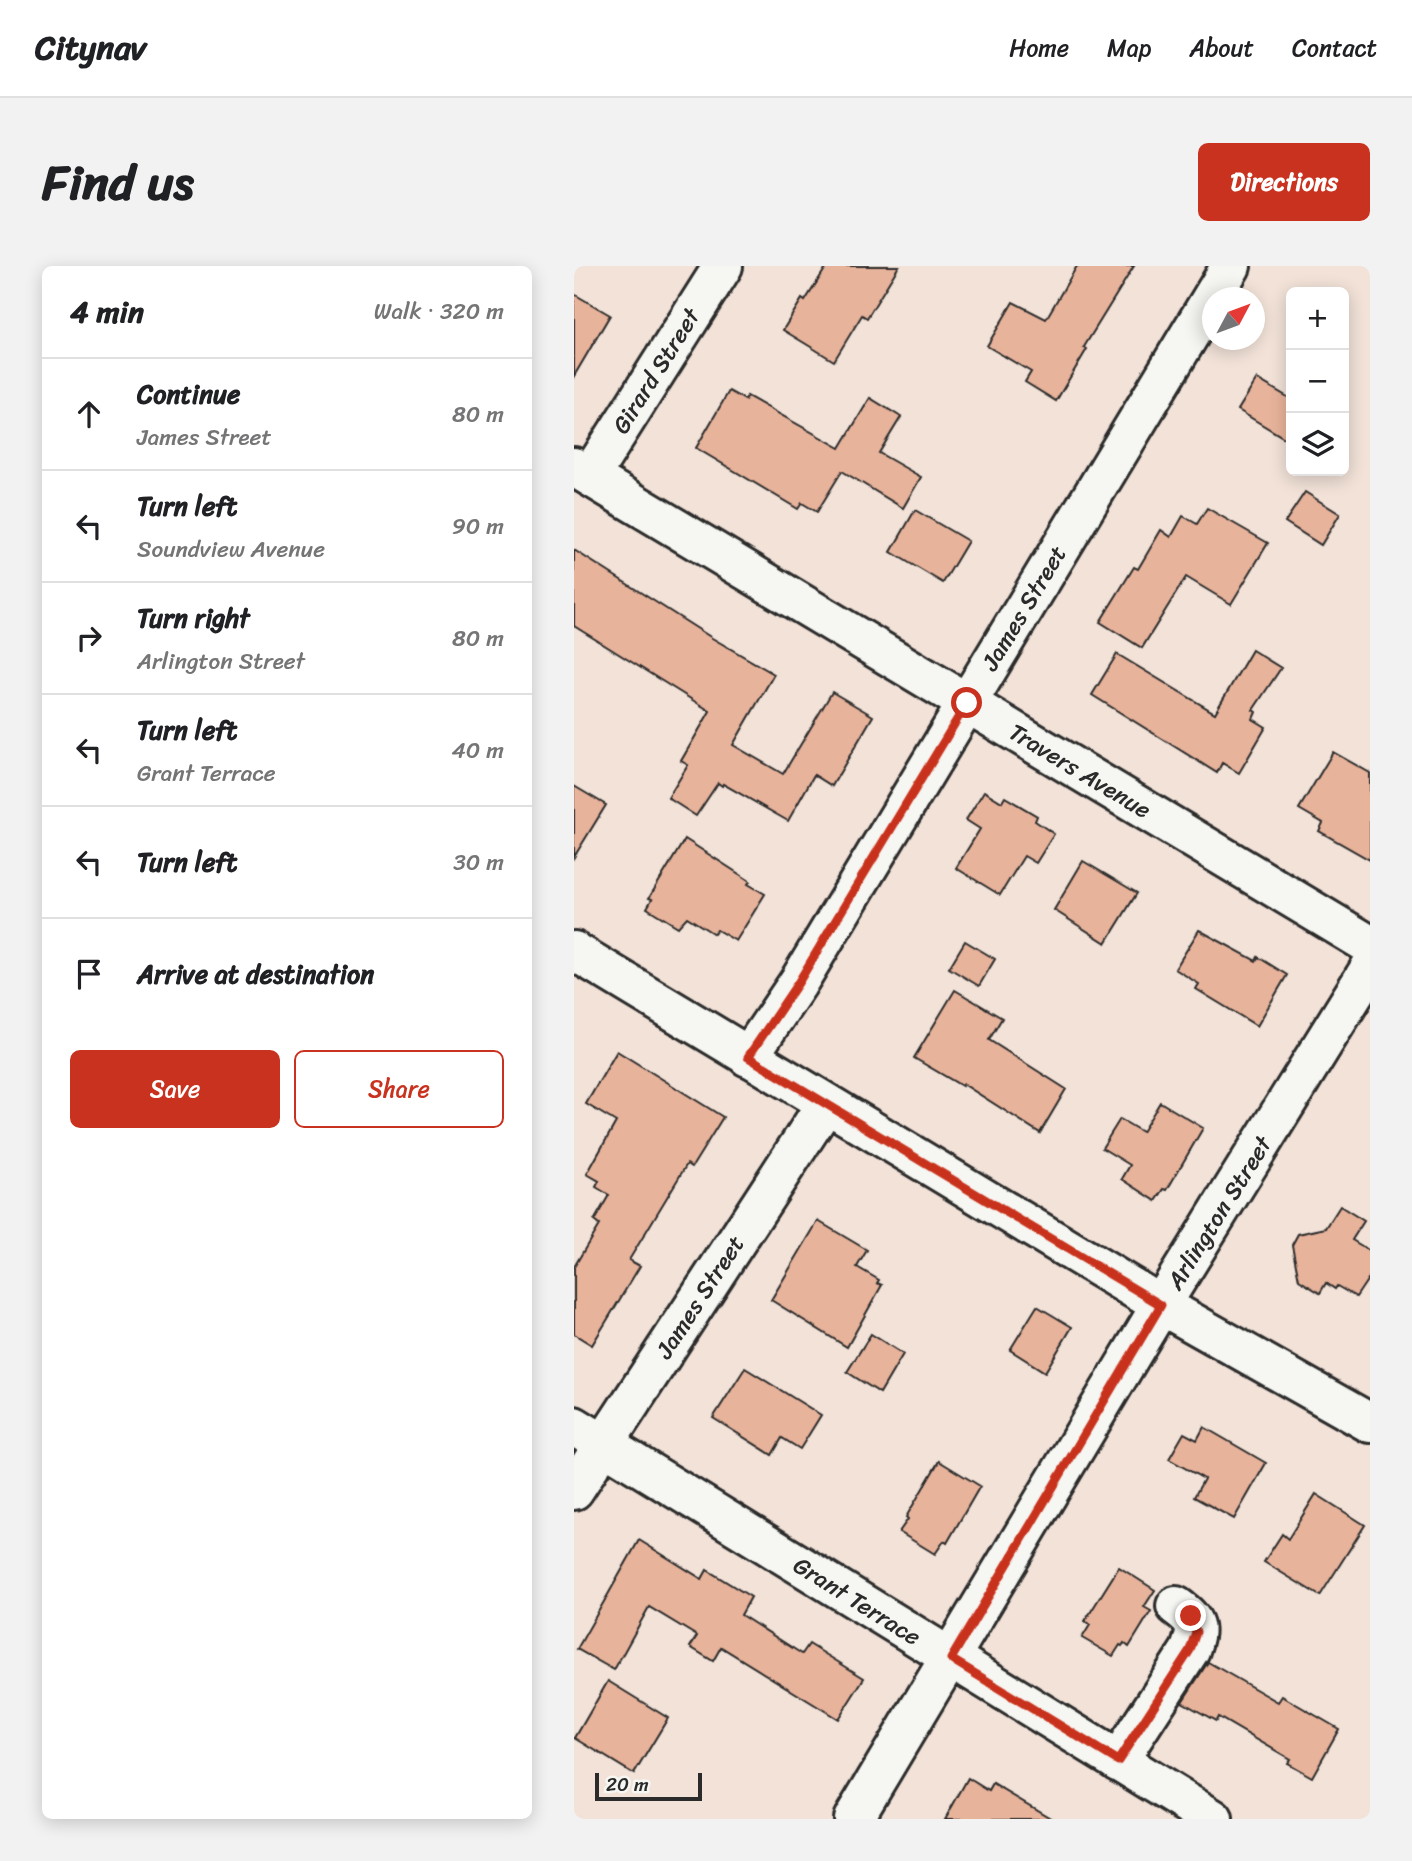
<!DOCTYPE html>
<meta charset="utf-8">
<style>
:root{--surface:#fff;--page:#f2f2f2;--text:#202124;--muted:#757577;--line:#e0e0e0;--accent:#c8321e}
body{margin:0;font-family:Sriracha,sans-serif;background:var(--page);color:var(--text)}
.controls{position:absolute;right:21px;top:21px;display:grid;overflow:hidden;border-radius:10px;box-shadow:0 4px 18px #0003}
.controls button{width:63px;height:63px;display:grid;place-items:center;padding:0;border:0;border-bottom:2px solid var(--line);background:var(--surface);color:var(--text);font:35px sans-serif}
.compass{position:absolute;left:628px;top:21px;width:63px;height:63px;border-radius:50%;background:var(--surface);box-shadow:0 4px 18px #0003;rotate:49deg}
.scale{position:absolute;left:21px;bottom:18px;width:107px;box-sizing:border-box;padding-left:7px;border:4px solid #2b2b2b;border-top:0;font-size:19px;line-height:24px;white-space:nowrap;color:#2b2b2b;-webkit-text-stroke:5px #f6f6f2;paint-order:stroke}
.stop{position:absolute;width:21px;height:21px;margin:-16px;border:5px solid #c8321e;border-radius:50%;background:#fff}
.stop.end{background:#c8321e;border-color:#fff;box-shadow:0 2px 7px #0008}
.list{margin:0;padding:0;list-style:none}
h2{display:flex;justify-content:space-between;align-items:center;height:91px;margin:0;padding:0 28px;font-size:30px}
h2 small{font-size:23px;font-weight:400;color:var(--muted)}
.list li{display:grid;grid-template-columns:46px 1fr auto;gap:21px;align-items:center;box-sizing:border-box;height:112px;padding:0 28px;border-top:2px solid var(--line)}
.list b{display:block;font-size:26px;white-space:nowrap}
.list p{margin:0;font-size:23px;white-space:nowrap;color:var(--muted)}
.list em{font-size:23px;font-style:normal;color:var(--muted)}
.actions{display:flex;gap:14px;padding:21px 28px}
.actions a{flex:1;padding:16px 0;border:2px solid var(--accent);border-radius:10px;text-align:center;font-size:24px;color:var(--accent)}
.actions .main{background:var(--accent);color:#fff}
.icon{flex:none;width:38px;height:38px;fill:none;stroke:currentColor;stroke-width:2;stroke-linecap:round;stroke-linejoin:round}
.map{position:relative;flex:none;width:796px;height:1553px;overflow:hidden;border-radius:10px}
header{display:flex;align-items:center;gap:42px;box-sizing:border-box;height:98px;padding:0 35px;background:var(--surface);border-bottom:2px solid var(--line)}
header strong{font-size:33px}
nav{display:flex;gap:38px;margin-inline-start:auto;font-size:24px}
.intro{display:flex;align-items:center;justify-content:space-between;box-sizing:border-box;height:168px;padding:0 42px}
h1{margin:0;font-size:49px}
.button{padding:18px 32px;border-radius:10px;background:var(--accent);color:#fff;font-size:24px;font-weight:700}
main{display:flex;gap:42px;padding:0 42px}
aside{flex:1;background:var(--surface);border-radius:10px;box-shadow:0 4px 18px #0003}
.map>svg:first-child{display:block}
.building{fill:#e8b39b;stroke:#2b2b2b;stroke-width:2}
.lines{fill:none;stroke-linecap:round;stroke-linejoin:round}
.minor-casing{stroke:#2b2b2b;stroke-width:44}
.minor{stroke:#f6f6f2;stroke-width:38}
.route{stroke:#c8321e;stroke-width:9}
.labels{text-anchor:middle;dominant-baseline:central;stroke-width:5;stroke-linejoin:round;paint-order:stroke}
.street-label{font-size:24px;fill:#2b2b2b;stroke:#f6f6f2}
</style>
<header>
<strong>Citynav</strong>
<nav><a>Home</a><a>Map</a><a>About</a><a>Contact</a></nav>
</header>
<div class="intro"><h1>Find us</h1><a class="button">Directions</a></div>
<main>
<aside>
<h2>4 min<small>Walk · 320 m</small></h2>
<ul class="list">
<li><svg class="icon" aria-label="ahead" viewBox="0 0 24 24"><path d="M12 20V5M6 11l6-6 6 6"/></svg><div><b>Continue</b><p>James Street</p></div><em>80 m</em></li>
<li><svg class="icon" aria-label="left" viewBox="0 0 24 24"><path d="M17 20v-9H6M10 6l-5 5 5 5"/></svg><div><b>Turn left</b><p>Soundview Avenue</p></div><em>90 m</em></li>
<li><svg class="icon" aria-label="right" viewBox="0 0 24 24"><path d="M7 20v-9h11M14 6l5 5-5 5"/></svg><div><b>Turn right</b><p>Arlington Street</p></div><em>80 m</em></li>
<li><svg class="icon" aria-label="left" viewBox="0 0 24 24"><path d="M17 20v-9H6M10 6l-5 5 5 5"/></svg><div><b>Turn left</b><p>Grant Terrace</p></div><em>40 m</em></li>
<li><svg class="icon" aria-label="left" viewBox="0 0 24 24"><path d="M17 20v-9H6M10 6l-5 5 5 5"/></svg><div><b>Turn left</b></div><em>30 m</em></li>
<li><svg class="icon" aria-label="arrive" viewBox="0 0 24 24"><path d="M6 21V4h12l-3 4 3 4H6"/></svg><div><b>Arrive at destination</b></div></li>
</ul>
<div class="actions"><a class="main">Save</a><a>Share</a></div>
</aside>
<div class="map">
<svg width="796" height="1553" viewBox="0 0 796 1553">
<rect width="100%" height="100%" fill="#f2e2d8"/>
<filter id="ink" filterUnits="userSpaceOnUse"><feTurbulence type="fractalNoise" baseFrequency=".0143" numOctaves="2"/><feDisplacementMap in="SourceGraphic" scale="14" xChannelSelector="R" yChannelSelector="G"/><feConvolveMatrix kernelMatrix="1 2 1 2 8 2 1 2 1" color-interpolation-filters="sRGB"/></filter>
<g filter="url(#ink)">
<g class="building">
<polygon points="253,0 325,0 293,52 288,49 260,95 209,64 228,33 231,35"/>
<polygon points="503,0 560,0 510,81 513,83 482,135 451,116 457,106 413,80 439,36 472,53"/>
<polygon points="0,28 36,49 0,110"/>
<polygon points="683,113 717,133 717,176 664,144"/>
<polygon points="155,125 171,134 173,130 266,182 296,132 327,151 305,187 347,211 329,242 268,205 243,246 228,237 224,243 122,182"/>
<polygon points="731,226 766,248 747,279 711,256"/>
<polygon points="633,242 694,277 657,338 612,311 568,382 526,356 560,301 564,303 587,264 597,271 609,250 623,258"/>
<polygon points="341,244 394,275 369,317 317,286"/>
<polygon points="0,284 138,372 200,408 159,479 209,508 258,426 299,450 258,520 240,509 214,555 149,518 148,520 144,517 122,550 94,532 114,499 107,495 136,445 0,360"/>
<polygon points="678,384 707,402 679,444 682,446 679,453 692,461 665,507 648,497 643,507 518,429 543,388 641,447"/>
<polygon points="759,486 796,507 796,594 745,565 749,557 725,543"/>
<polygon points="0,520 32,539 0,591"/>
<polygon points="410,525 428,536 431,531 463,550 461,555 480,568 462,597 450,590 426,629 382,602 406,563 392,554"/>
<polygon points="111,573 176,615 174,618 191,628 162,675 143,664 140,668 113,651 104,661 73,642 78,633 75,632"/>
<polygon points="509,595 563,627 532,677 480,644"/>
<polygon points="625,664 682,695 684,691 713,709 683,760 622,723 625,718 601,703"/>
<polygon points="391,675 421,693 405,720 375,702"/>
<polygon points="381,724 428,752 415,774 492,823 466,867 389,818 388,820 340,792"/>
<polygon points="43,785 149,851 118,901 113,898 55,994 66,1000 18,1079 0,1068 0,1001 25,959 20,955 35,929 22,921 25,915 13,908 42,856 12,838"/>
<polygon points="586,836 629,862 593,924 590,923 582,935 548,913 556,899 528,882 546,853 568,866"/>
<polygon points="766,940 790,955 778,974 796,985 796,1010 782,1031 763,1020 761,1023 752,1017 746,1027 725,1014 718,979 724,968 752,962"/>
<polygon points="244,955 293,984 283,1001 305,1014 303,1017 308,1019 273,1081 197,1034"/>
<polygon points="463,1040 498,1061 471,1106 436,1084"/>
<polygon points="297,1068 329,1088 306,1127 273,1106"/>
<polygon points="171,1102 247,1149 226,1183 208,1172 198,1189 139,1152"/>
<polygon points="630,1161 692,1197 660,1253 620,1231 630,1213 595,1193 610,1167 623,1174"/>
<polygon points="365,1195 406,1220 373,1277 370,1275 361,1288 325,1266 334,1253 332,1251"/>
<polygon points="742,1228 791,1259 746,1330 690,1296 708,1268 714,1273"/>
<polygon points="65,1274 128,1313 133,1304 177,1331 167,1349 228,1388 235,1378 290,1412 264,1453 147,1381 139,1395 116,1381 123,1370 75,1341 40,1404 3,1383"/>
<polygon points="545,1301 581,1324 570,1341 577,1345 555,1381 550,1377 548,1380 546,1379 539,1390 508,1372 516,1359 511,1355"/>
<polygon points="634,1396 704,1436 708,1430 765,1463 738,1511 713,1497 716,1493 644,1451 642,1455 608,1436"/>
<polygon points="34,1415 94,1452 60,1508 1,1472"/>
<polygon points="394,1512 415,1525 419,1518 478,1553 371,1553"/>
</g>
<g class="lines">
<defs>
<g id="minor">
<polyline points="0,201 796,679"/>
<polyline points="16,210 149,0"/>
<polyline points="0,685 587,1039 796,1157"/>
<polyline points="174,791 224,717 657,0"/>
<polyline points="0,1160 639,1553"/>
<polyline points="0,1224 252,838"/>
<path d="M544 1495 616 1384C624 1361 623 1355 602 1340"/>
<polyline points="279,1553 587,1039 796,702"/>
</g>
</defs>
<use href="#minor" class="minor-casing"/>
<use href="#minor" class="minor"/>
</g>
</g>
<g class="lines" filter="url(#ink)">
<polyline class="route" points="393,437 224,717 174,791 587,1039 377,1393 544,1495 616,1384 622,1366 617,1350"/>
</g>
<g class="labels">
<g class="street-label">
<text transform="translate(82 105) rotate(-58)">Girard Street</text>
<text transform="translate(450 342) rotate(-59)">James Street</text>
<text transform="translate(506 505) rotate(31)">Travers Avenue</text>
<text transform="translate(645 947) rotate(-58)">Arlington Street</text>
<text transform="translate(126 1031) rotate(-57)">James Street</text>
<text transform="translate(283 1335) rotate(32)">Grant Terrace</text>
</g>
</g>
</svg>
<div class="controls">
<button>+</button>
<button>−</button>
<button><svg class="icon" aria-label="layers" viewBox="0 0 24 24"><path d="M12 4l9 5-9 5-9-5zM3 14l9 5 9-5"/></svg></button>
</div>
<svg class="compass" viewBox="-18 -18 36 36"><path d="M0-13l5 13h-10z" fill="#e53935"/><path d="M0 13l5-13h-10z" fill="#757577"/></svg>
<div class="scale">20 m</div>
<div class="stop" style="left:393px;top:437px"></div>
<div class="stop end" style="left:617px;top:1350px"></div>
</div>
</main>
